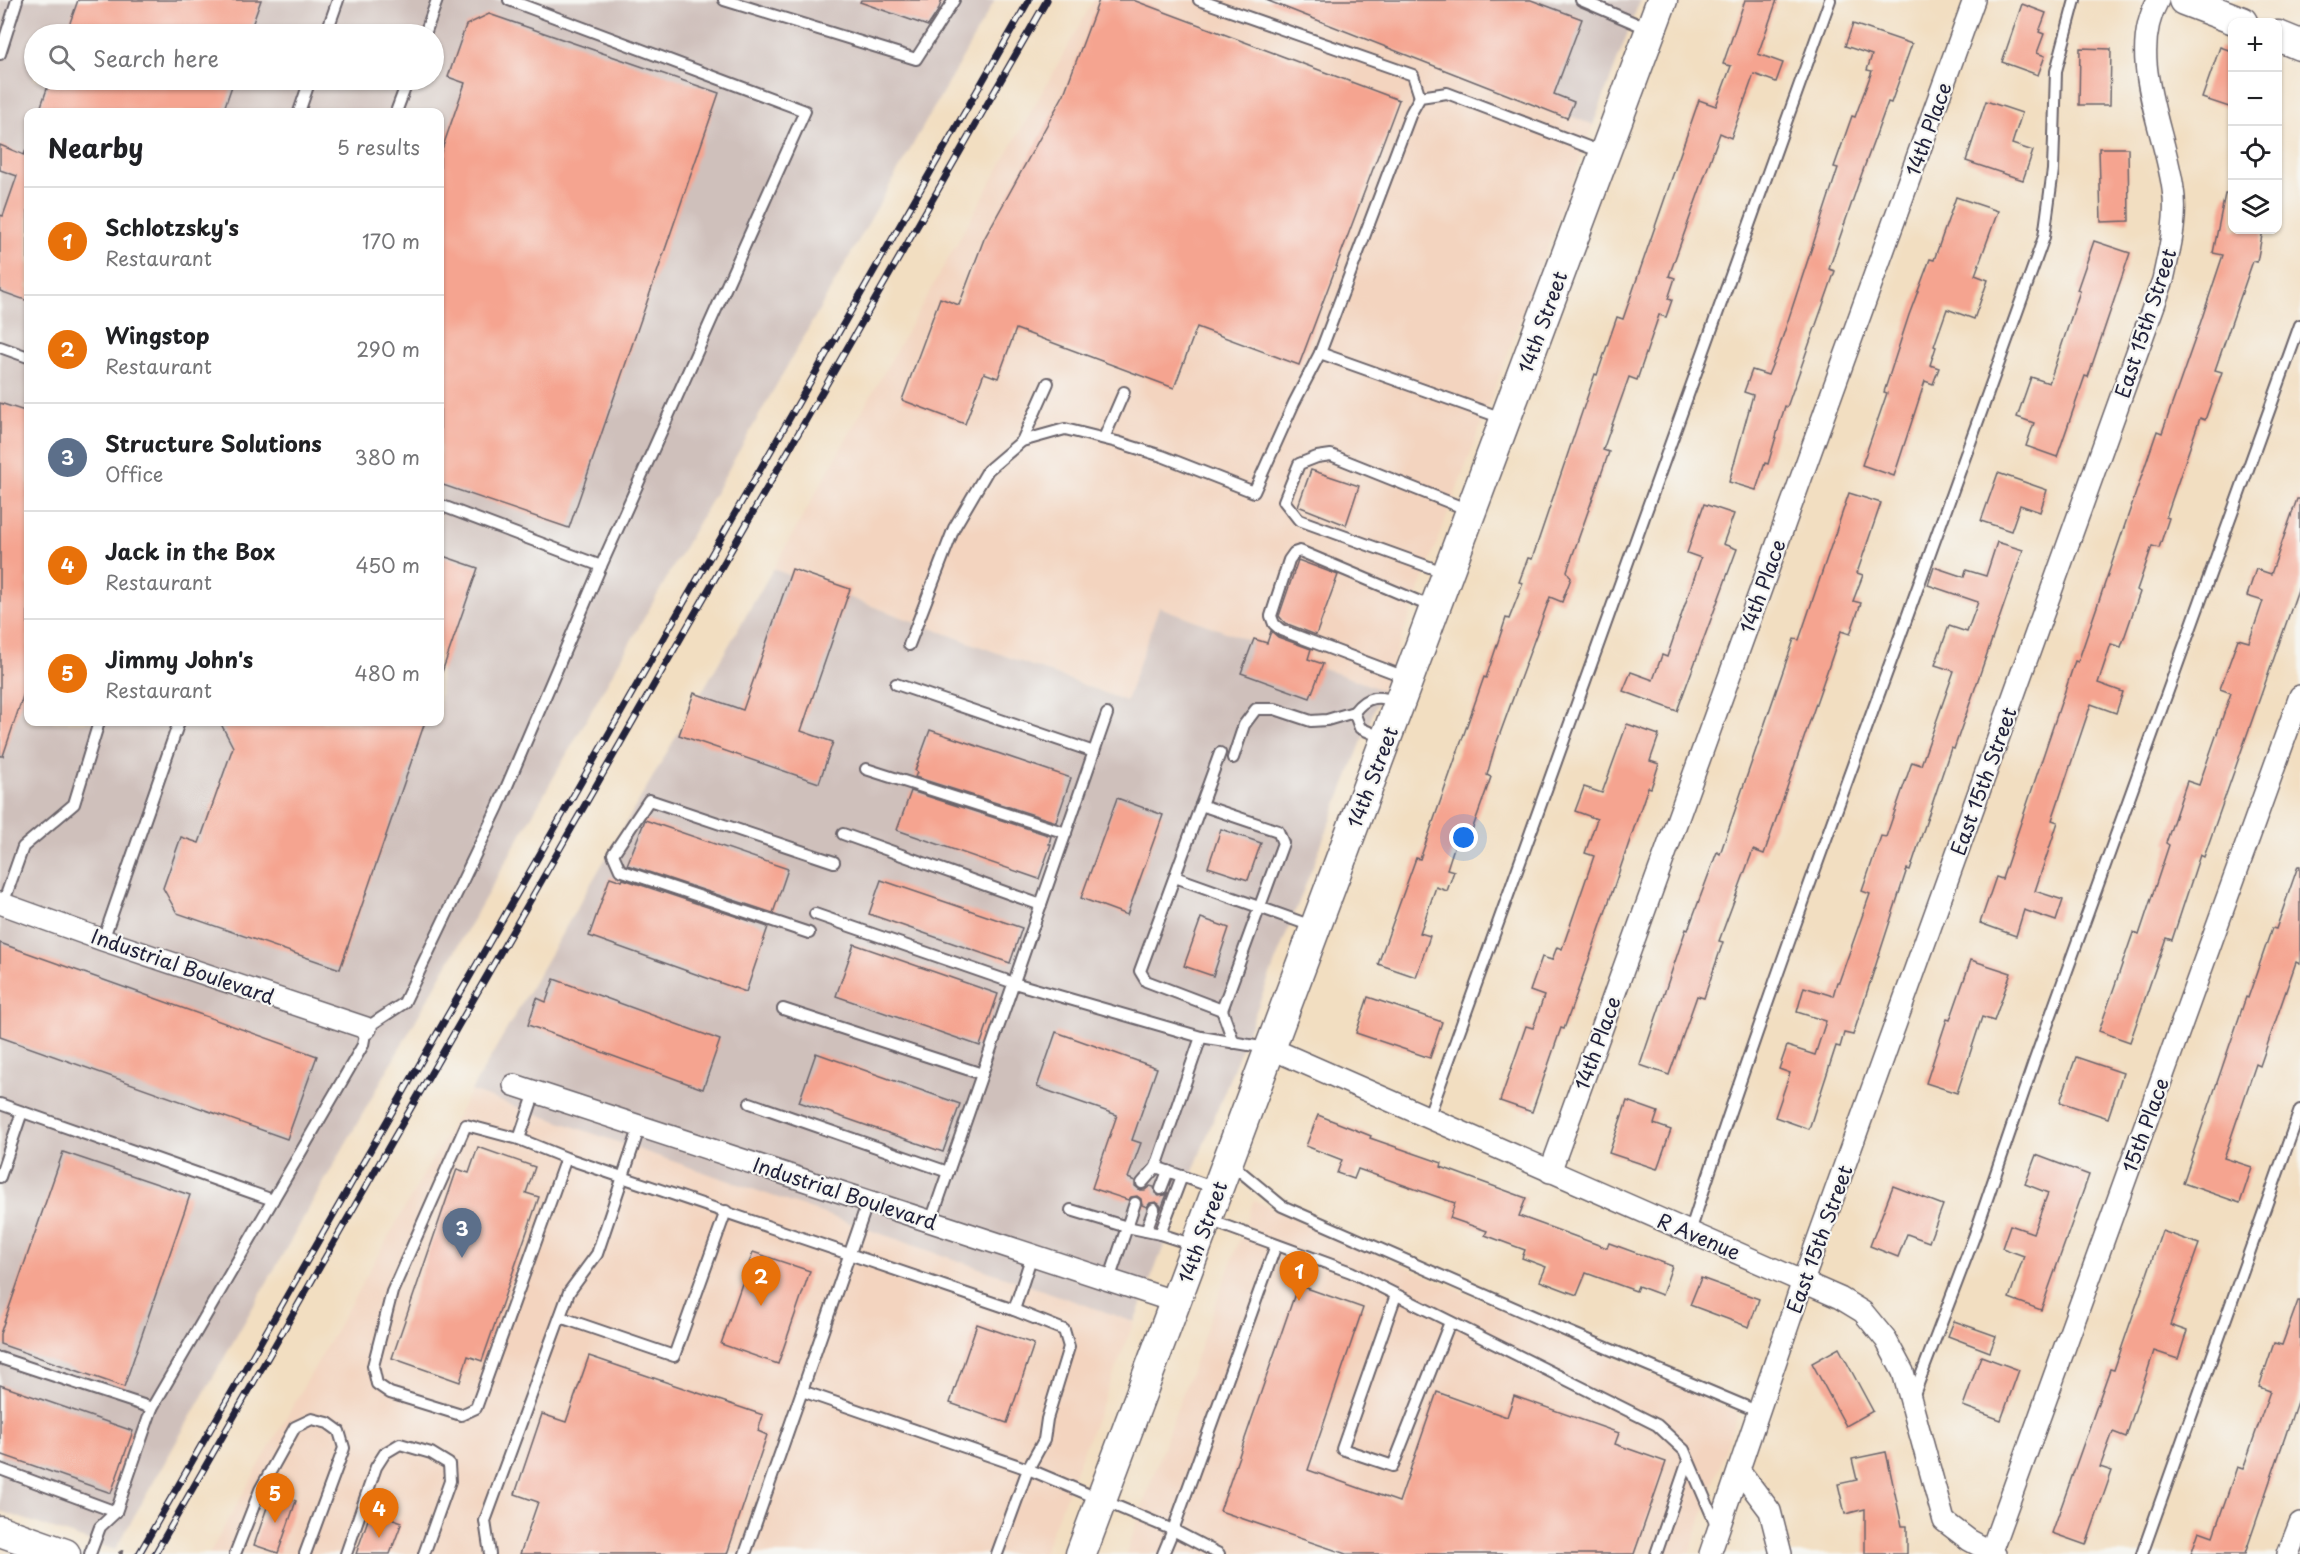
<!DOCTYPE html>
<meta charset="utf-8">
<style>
:root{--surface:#fff;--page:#f2f2f2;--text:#202124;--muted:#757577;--line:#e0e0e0;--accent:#1a73e8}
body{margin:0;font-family:"Playpen Sans",sans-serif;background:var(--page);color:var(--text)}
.controls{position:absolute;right:18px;top:18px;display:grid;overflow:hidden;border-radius:12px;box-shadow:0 2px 4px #0004}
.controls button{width:54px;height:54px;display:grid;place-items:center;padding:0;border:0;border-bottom:2px solid var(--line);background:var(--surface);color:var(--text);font:30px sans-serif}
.you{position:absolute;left:1464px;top:838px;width:21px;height:21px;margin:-15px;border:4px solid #fff;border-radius:50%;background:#1a73e8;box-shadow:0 0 0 9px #1a73e833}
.badge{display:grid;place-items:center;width:39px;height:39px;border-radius:50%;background:var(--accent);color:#fff;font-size:20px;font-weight:700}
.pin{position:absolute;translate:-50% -50px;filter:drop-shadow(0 2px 3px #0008)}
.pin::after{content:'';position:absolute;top:32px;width:21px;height:18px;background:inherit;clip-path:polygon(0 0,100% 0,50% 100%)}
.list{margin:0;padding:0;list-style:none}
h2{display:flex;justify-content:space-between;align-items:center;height:78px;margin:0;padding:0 24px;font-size:26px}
h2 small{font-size:20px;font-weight:400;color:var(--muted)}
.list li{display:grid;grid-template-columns:39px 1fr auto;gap:18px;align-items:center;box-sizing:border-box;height:108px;padding:0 24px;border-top:2px solid var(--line)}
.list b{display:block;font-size:22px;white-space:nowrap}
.list p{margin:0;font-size:20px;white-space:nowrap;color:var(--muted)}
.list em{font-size:20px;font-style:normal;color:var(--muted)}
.icon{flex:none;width:33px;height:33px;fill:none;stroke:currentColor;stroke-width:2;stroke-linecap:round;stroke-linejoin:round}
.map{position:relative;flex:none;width:2300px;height:1554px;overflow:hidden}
.search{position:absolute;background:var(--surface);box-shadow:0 2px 4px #0004;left:24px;top:24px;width:420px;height:66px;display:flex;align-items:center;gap:15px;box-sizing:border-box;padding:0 21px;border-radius:33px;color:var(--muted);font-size:22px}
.panel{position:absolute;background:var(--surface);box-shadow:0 2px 4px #0004;left:24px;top:108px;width:420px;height:618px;border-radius:12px}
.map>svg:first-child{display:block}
.built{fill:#f3d4bf}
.industrial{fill:#cfc0bb;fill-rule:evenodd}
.building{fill:#f5a490}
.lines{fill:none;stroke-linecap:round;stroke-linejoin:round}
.lane-casing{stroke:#6b646a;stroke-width:14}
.street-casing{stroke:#6b646a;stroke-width:24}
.secondary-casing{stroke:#6b646a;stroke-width:33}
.path{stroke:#6b646a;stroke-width:4;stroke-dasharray:4.5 4.5;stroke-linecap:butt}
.lane{stroke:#fff;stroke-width:10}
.street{stroke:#fff;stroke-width:21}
.secondary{stroke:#fff;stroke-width:30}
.rail-casing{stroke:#22223b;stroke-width:7}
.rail{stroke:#f6f6f2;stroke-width:4.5;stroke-dasharray:14;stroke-linecap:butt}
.labels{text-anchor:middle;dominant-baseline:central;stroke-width:4.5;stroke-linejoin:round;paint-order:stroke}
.street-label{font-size:20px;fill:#22223b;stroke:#f6f6f2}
</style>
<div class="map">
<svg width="2300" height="1554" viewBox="0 0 2300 1554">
<rect width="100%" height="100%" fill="#f6f6f2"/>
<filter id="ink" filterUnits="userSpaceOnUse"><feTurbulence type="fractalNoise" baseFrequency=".0167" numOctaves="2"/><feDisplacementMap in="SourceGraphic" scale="12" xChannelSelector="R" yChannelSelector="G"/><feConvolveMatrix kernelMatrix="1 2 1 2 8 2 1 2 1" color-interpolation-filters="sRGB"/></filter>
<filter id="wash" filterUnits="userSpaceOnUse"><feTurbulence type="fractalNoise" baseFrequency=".008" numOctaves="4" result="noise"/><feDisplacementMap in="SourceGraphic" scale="24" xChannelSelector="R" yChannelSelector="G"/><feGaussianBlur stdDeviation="1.35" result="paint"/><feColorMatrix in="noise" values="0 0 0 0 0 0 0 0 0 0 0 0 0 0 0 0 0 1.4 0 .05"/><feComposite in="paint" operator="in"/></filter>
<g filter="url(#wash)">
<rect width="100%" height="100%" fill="#f2dec1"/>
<g class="built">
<polygon points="1094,0 1276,0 1593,125 1382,690 1159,607 1127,701 773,569"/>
<polygon points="471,1091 820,1207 1134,1322 1043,1554 209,1554"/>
<polygon points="1254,1200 1738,1413 1689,1554 1126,1554 1167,1436"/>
</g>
<g class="industrial">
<path d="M0 0H995L115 1550 0 1511ZM34 34H434V80H34ZM28 112H440V722H28Z"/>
<polygon points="1276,0 1640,0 1593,125"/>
<polygon points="773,569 1126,701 1159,607 1382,690 1134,1322 471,1091"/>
</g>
<g id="blocks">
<g class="building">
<polygon points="78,0 261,0 249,34 66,34"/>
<polygon points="861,0 942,0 938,11 928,26 860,2"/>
<polygon points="1099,0 1133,0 1399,100 1299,365 1197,327 1174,388 1016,329 998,378 984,373 965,424 902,400 940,298 959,305 984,239 1064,94"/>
<polygon points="1266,0 1531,0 1582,19 1554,94 1574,102 1567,118"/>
<polygon points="1745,0 1777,0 1758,54 1783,63 1776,82 1754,74 1731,138 1720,133 1669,276 1675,278 1668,299 1672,300 1666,317 1659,315 1637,380 1629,377 1603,450 1609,452 1567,571 1571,578 1562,602 1550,597 1494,750 1487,775 1491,777 1471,833 1460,829 1447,869 1454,871 1447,891 1436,887 1420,933 1430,936 1416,977 1378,964 1416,858 1420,859 1484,677 1486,678 1506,618 1509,619 1523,583 1519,582 1528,558 1532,559 1595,374 1597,375 1617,317 1623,319 1699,100 1716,106 1731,66 1723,64"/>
<polygon points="2022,4 2046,13 2039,32 2044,34 2037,53 2045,56 2038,75 2002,62"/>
<polygon points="489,14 719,93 569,528 440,484 440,155 465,83 448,77 466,25"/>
<polygon points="1853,24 1912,44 1891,103 1888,102 1861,176 1829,269 1835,271 1787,407 1785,406 1768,464 1765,463 1756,490 1729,482 1753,395 1744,392 1752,370 1768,375 1779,348 1838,168 1834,167 1852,116 1855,117 1872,71 1867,70 1872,55 1845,46"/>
<polygon points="2220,47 2232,51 2232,108 2202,98"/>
<polygon points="2080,48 2111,49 2110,105 2079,105"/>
<polygon points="50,80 234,80 223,112 39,112"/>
<polygon points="1986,101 2022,113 2012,144 2033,151 2023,180 1966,161"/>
<polygon points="0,145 24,155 26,150 28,150 28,301 0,291 0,215 3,216 17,176 0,170"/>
<polygon points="2099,148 2128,148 2129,221 2101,222"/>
<polygon points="2225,194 2232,194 2232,230 2263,230 2257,262 2253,261 2215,370 2222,372 2205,420 2200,418 2166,517 2169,518 2159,548 2152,546 2137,590 2140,592 2121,647 2111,644 2098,683 2123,692 2116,713 2091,704 2052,820 2058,822 2035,891 2063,900 2056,921 2024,910 2016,936 1980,923 1996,877 2002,879 2075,661 2078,662 2157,431 2162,433 2195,339 2223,255 2213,253"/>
<polygon points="1956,197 1998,211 1975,275 1988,280 1974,319 1947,309 1934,346 1936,347 1930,365 1939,368 1933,384 1925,381 1894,476 1862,465 1887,393 1884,392 1909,315 1930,259 1934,260"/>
<polygon points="2094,241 2130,253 2088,377 2085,376 2057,457 2026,446 2034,423 2017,417 2031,377 2049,383 2080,291 2077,290"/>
<polygon points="0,403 28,412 28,681 3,756 0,756"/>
<polygon points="1311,470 1359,486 1346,525 1298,506"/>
<polygon points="1998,473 2047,490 2040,512 2020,505 2011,531 1981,521"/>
<polygon points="1849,493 1881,503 1857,573 1863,575 1853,601 1861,603 1850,634 1841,631 1764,854 1753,850 1719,941 1723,942 1704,998 1697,996 1669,1075 1640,1065 1686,929 1688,930 1717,852 1720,854 1794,639 1799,640"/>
<polygon points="2297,499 2300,499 2300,584 2204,857 2200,855 2172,940 2166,938 2130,1042 2099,1031 2133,933 2139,935 2169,845 2166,843 2187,781 2199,785 2231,693 2220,689 2238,639 2249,642 2263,601 2247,596 2256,569 2271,574"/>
<polygon points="1704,504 1734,514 1723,544 1737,549 1677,711 1623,691 1631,672 1653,680 1662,655 1667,657 1701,558 1687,553"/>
<polygon points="1997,542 2023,550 1954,749 1951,748 1910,870 1907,869 1853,1035 1844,1033 1840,1047 1836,1046 1809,1129 1775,1117 1790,1073 1779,1069 1787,1046 1815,1055 1826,1021 1797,1012 1804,987 1833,996 1837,982 1839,982 1870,894 1862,891 1881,836 1886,837 1912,762 1921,765 1954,671 1935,665 1949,626 1967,632 1978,602 1928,585 1934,567 1964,577 1966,570 1986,576"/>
<polygon points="440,555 478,568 442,672 440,672"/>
<polygon points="1298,560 1338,575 1316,635 1285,623 1279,616"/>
<polygon points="792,569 850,589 801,731 833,742 819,783 679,735 694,693 743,710"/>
<polygon points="1271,631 1278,637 1311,649 1308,659 1323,664 1310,698 1241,673 1254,639 1267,643"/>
<polygon points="220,722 425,722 340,969 177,913 163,888 181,837 199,843 233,747"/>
<polygon points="1627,724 1659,735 1650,761 1659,764 1651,788 1648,787 1592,951 1564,1029 1561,1028 1532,1112 1500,1101 1526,1026 1533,1028 1544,996 1530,991 1542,957 1552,960 1557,947 1562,949 1594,856 1585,853 1597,819 1575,811 1584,787 1602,793"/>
<polygon points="930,730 1071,778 1056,822 915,777 917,772 915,771"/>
<polygon points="911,791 1051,836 1049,844 1051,844 1039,879 897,830"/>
<polygon points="1117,798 1163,815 1127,915 1081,898"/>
<polygon points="645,820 788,869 773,913 627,865"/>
<polygon points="1221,829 1261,843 1248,880 1208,867"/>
<polygon points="2298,866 2300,866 2300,964 2296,962 2260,1066 2256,1064 2224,1158 2252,1167 2240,1203 2183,1183 2246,997 2248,998 2272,928 2276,929"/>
<polygon points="610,877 622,881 623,879 768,927 746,992 589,936"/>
<polygon points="881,880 1022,928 1010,963 869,914"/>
<polygon points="1201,918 1229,928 1213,976 1184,966"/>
<polygon points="0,943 317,1056 287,1139 0,1037"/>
<polygon points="854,944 998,994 980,1046 836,996"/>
<polygon points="1971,960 2011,973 1994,1021 1982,1017 1957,1093 1926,1083 1947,1019 1950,1020"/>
<polygon points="554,979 720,1040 703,1089 528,1025 537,998 546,1002"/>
<polygon points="1368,997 1442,1022 1430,1058 1356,1033"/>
<polygon points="1056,1032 1157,1068 1132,1140 1141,1143 1128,1178 1135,1181 1135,1186 1140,1190 1145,1190 1150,1186 1154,1187 1155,1193 1159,1196 1165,1195 1168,1192 1161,1209 1160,1205 1156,1202 1150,1203 1147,1207 1142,1205 1141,1199 1137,1196 1131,1197 1128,1200 1092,1188 1117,1115 1037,1087"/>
<polygon points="816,1053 960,1104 943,1152 799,1102"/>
<polygon points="2076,1057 2123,1073 2108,1118 2060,1102"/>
<polygon points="1627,1101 1658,1112 1654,1124 1671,1130 1657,1169 1609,1153"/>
<polygon points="1318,1115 1371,1136 1370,1138 1442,1163 1441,1167 1526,1198 1519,1216 1607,1248 1609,1243 1672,1266 1662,1295 1638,1286 1636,1291 1586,1273 1577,1295 1540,1281 1546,1267 1522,1258 1525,1250 1485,1235 1487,1231 1450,1218 1455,1203 1358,1169 1354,1179 1337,1173 1342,1160 1306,1146"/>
<polygon points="478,1147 535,1167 526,1193 539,1197 482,1361 468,1356 460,1382 392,1358 457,1169 469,1173"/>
<polygon points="63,1152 190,1195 124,1387 0,1344 0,1334"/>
<polygon points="2036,1155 2089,1175 2041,1310 2009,1298 2024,1256 2002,1248 2010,1225 2033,1233 2048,1193 2025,1184"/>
<polygon points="1893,1186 1943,1205 1929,1242 1907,1234 1898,1257 1870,1246"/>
<polygon points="2162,1231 2199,1244 2170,1325 2187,1331 2178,1359 2154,1351 2126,1437 2113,1432 2100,1467 2112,1471 2086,1545 2052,1533 2110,1369 2114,1370"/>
<polygon points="753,1252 810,1271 778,1364 721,1344"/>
<polygon points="1701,1278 1759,1299 1749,1327 1690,1305"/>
<polygon points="1298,1285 1363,1308 1308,1470 1399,1502 1437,1392 1507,1417 1514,1396 1619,1433 1615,1444 1666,1462 1634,1554 1346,1554 1220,1511"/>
<polygon points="2298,1301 2300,1301 2300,1393 2245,1554 2191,1554 2199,1531 2213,1536 2237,1467 2243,1469 2270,1391 2259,1387 2274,1343 2282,1345"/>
<polygon points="1954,1321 1996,1336 1990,1352 1948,1336"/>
<polygon points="977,1324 1034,1344 1007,1423 950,1403"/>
<polygon points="1839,1348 1873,1411 1846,1426 1812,1363"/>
<polygon points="589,1356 763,1415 758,1431 767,1435 727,1554 520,1554 538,1502 515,1494 542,1414 566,1422"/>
<polygon points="1981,1356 2019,1370 2001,1420 1963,1406"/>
<polygon points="0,1385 133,1431 111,1493 0,1454"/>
<polygon points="1886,1452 1902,1526 1907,1526 1907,1554 1865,1554 1865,1509 1845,1514 1838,1484 1857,1480 1852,1459"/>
<polygon points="272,1493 296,1501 278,1553 254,1545"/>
<polygon points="371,1511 402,1522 390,1554 356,1554"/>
</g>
</g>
</g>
<g filter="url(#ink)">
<use href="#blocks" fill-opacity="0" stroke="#6b646a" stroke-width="1.5"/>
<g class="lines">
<defs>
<g id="lane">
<polyline points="724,0 916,59 954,0"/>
<polyline points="1199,0 1413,75 1420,97"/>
<polyline points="1581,0 1651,30"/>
<polyline points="326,34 338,0"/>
<polyline points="425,34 437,0"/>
<polyline points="0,54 17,0"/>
<polyline points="299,112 310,80"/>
<polyline points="396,112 408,80"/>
<polyline points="0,347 28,357"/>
<polyline points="1320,353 1505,419"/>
<polyline points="1104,438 1124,392"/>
<polyline points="1022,441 1048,383"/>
<polyline points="440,505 601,566 805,111 509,0"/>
<polyline points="1446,573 1299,520 1284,501 1299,464 1317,457 1331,455 1471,511"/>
<polyline points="909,645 954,528 988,470 1022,441 1065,429 1117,442 1162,456 1254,492 1294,403 1320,353 1411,113 1420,97 1447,93 1604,153"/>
<polyline points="1405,677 1281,630 1274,624 1271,616 1289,560 1294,553 1300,551 1432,607"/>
<polyline points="896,684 1094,752"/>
<path d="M1354 712C1367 695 1379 695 1398 702"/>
<polyline points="1220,753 1140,971 1146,981 1222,1010"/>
<polyline points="1233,758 1244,725 1256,709 1275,709 1311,721 1327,720 1354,712 1360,728 1383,738"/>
<polyline points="866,769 1066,833"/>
<polyline points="1201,805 1278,831 1283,843 1222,1010 1234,1043"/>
<polyline points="843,834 1041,905"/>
<polyline points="1175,877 1312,926"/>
<polyline points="3,904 23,847 74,804 99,722"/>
<polyline points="815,914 1014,983 1201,1037 1267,1048"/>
<polyline points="809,933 620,870 613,854 649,800 834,862"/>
<polyline points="103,940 179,722"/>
<polyline points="783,1009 982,1074"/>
<polyline points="1201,1037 1156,1167 1215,1188"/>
<polyline points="750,1103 948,1172"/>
<polyline points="0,1104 273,1200"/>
<polyline points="1428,1118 1830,0"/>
<polyline points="519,1139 535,1092"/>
<polyline points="566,1158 476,1408 461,1415 390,1393 377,1384 373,1366 392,1292 466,1125 519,1139 566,1158 1014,1310 1064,1330 1069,1347 1047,1419 1044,1440 1028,1469 1173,1530 1219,1554"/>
<polyline points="1229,1162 1282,1206 1569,1332 1759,1412"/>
<polyline points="0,1177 22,1112"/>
<polyline points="1142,1183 1156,1167"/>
<polyline points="1161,1189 1168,1171"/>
<polyline points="868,1201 802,1391 1028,1469 997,1554"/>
<polyline points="1071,1210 1127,1227 1135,1203"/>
<polyline points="1209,1220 1351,1272 1657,1425 1684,1450 1717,1527"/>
<polyline points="931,1221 1107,714"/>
<polyline points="1146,1231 1154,1209"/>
<path d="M1690 1232C1754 1034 1826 838 1898 642 1948 507 1995 372 2044 237L2053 170 2056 71 2075 0"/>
<polyline points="1160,1234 1182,1176"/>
<polyline points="1109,1280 1127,1227 1160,1234 1194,1245"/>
<polyline points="1396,1295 1342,1449 1393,1466 1450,1322"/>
<polyline points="1014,1310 1032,1255"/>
<polyline points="560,1317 674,1356 726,1211"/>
<polyline points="0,1358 152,1408 363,1045 366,1028 404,1003 498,807 601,566"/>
<polyline points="1913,1397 1974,1237 2034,1062 2300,325"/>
<polyline points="0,1469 116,1512 152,1408"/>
<polyline points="90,1554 100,1527 116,1512"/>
<polyline points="235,1554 260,1490 295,1427 312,1419 328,1423 339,1431 344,1448 305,1554"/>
<polyline points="346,1554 376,1467 385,1453 400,1444 431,1453 449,1464 450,1481 424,1554"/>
<polyline points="490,1554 485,1521 569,1292 597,1254 640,1126"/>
<polyline points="745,1554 802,1391"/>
<polyline points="1163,1554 1173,1530 1276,1245"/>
<polyline points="1656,1554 1688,1461"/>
<polyline points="2142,1554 2300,1110"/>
</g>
<g id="street">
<polyline points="0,903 103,940 366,1028"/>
<polyline points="1270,1048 1840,1298 1863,1312 1886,1340 1903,1372 1944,1521 1969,1540 1995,1554"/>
<polyline points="514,1085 1176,1302"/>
<polyline points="1550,1172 1974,0"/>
<polyline points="1739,1470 1770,1511 1781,1554"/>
<path d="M1710 1554 1803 1281 2163 280C2169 251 2178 219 2173 189 2165 129 2126 57 2158 0"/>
<polyline points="1990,1554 2300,696"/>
<polyline points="2288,1554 2300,1523"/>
</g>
<g id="secondary">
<polyline points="2184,0 2242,22"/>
<polyline points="2278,36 2300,45"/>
<polyline points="0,1531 65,1554"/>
<polyline points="1081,1554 1662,0"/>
</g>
</defs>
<use href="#lane" class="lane-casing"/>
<use href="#street" class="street-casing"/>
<use href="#secondary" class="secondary-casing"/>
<polyline class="path" points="119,1554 122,1552 127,1554"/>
<use href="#lane" class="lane"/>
<use href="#street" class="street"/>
<use href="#secondary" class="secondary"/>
<defs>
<g id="rail">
<polyline points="139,1554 1029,0"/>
<polyline points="155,1554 1047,0"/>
</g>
</defs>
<use href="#rail" class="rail-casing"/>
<use href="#rail" class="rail"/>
</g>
</g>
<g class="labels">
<g class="street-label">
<text transform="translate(1928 129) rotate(-70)">14th Place</text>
<text transform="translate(1542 322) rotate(-70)">14th Street</text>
<text transform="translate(2145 323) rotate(-72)">East 15th Street</text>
<text transform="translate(1762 586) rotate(-70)">14th Place</text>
<text transform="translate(1372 777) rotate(-69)">14th Street</text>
<text transform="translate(1983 781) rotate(-70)">East 15th Street</text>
<text transform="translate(183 966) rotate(19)">Industrial Boulevard</text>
<text transform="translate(1597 1043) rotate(-70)">14th Place</text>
<text transform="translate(2145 1125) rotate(-70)">15th Place</text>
<text transform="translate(845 1193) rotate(18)">Industrial Boulevard</text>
<text transform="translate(1202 1232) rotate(-70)">14th Street</text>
<text transform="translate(1699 1236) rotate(23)">R Avenue</text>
<text transform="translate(1819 1239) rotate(-70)">East 15th Street</text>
</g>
</g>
</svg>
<div class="controls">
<button>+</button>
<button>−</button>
<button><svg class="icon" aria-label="locate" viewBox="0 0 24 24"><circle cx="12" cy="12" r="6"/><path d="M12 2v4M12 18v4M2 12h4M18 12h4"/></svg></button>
<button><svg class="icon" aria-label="layers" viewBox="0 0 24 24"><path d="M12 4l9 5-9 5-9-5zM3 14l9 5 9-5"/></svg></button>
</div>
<div class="you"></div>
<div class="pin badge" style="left:1299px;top:1301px;background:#e8710a">1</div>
<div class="pin badge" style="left:761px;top:1306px;background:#e8710a">2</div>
<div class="pin badge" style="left:462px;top:1258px;background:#5c6f8a">3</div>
<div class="pin badge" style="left:379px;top:1538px;background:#e8710a">4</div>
<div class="pin badge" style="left:275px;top:1523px;background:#e8710a">5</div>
<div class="search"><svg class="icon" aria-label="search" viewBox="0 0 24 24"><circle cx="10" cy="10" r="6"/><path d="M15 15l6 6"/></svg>Search here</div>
<section class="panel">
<h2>Nearby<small>5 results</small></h2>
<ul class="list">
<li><span class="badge" style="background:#e8710a">1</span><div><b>Schlotzsky's</b><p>Restaurant</p></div><em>170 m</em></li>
<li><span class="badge" style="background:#e8710a">2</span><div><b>Wingstop</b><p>Restaurant</p></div><em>290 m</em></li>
<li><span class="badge" style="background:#5c6f8a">3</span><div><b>Structure Solutions</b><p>Office</p></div><em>380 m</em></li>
<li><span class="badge" style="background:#e8710a">4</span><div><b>Jack in the Box</b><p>Restaurant</p></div><em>450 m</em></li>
<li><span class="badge" style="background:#e8710a">5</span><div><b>Jimmy John's</b><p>Restaurant</p></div><em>480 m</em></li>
</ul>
</section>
</div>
